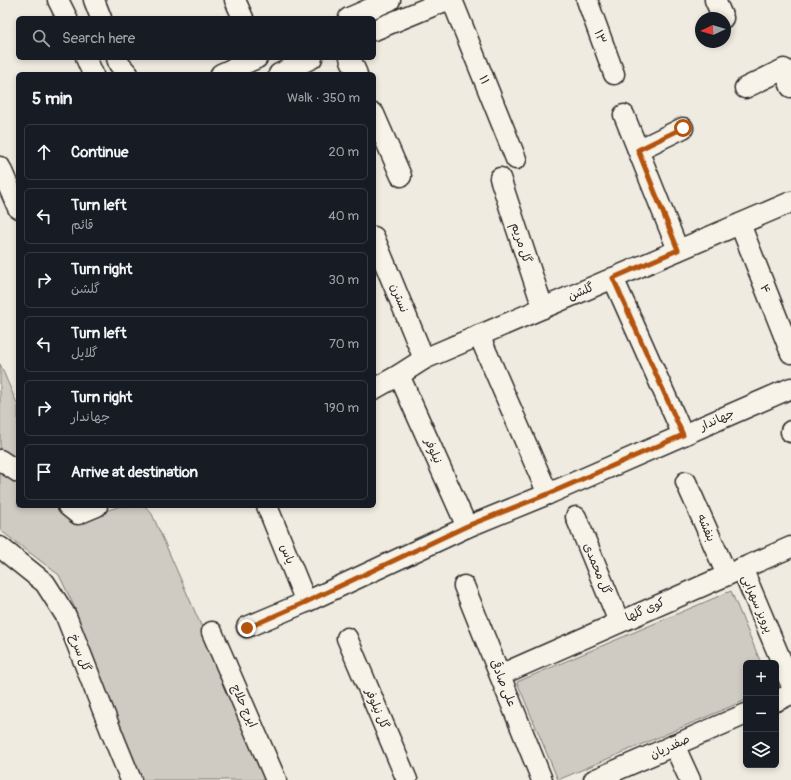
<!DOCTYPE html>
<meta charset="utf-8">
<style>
:root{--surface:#171b24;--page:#20242c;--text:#f1f3f6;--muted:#9ea1a6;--line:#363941}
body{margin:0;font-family:Pangolin,"Playpen Sans Arabic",sans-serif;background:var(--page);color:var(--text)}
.controls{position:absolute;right:12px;bottom:12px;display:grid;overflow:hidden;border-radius:6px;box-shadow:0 2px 6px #0003}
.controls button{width:36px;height:36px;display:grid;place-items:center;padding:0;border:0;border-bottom:1px solid var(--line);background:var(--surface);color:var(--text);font:20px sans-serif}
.compass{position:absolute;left:695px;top:12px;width:36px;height:36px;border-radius:50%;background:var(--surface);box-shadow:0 2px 6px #0003;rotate:266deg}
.stop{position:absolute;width:12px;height:12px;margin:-9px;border:3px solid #b45309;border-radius:50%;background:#fff}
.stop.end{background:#b45309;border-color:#fff;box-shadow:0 1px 4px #0008}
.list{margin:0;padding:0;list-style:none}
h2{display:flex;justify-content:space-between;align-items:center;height:52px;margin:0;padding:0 16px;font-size:17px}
h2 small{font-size:13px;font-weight:400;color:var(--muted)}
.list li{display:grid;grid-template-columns:26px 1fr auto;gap:12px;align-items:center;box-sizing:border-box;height:56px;margin:0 8px 8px;padding:0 8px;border:1px solid var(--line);border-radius:6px}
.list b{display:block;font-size:15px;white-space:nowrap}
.list p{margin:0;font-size:13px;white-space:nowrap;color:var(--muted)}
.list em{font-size:13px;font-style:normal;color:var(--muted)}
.icon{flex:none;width:22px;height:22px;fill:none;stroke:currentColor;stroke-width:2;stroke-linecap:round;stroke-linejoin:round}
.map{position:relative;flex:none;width:791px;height:780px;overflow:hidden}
.search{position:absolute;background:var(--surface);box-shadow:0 2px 6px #0003;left:16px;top:16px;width:360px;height:44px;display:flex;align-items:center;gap:10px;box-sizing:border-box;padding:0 14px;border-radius:6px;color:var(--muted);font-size:15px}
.panel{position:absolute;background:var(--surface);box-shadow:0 2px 6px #0003;left:16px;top:72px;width:360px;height:436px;border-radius:6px}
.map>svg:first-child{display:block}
.green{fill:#cfcbc2;stroke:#7d7b76}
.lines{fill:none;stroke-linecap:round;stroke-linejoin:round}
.minor-casing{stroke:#2b2b2b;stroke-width:23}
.minor{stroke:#f7f3e8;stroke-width:20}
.route{stroke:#b45309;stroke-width:5}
.labels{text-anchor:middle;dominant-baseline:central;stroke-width:3.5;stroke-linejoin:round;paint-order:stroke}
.street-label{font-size:12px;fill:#2b2b2b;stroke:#f7f3e8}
</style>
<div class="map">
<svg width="791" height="780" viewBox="0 0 791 780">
<rect width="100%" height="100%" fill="#efebe0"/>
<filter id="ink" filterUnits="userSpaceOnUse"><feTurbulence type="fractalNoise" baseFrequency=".025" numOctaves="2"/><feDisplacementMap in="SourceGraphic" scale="8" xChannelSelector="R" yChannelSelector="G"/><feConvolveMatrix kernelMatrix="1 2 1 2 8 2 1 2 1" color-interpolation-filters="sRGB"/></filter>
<g filter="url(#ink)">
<g class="green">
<polygon points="0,364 18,406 18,464 0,453"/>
<polygon points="0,469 18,481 18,506 55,506 76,520 121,506 145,506 152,514 269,780 141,780 109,703 74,606 59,575 0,530"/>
<polygon points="731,591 761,663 746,663 746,700 558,780 517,682"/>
</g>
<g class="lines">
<defs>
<g id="minor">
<polyline points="58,0 67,18"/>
<polyline points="94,0 101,18"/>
<polyline points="235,0 243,18"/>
<polyline points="452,0 516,159"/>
<polyline points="587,0 614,74"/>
<polyline points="715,0 723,18"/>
<polyline points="349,18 390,0"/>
<polyline points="374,30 447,0"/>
<polyline points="86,58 93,74"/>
<polyline points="117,58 119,64 128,74"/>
<polyline points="350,58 357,74"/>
<polyline points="221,74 257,58"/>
<polyline points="279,74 312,58"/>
<polyline points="745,88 784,69 791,87"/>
<polyline points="374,114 401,176"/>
<polyline points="624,115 678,250"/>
<polyline points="638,150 683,128"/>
<polyline points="0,167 18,208"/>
<polyline points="500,178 543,308"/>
<polyline points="740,224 791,353"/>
<polyline points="374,237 424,359"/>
<polyline points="613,278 683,435"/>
<polyline points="479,335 548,494"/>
<polyline points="399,375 467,527"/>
<polyline points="374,389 399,375 424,359 791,202"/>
<polyline points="791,431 791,432"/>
<polyline points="0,460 18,472"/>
<polyline points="686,482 727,575"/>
<polyline points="68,506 78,514 97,506"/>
<polyline points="267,506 306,602"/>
<polyline points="576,517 619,622"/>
<polyline points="0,547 45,583 66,616 115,741 131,780"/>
<polyline points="742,568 791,684"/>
<polyline points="464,586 542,780"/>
<polyline points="247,627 306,602 467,527 548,494 791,388"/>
<polyline points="212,632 276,780"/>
<polyline points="347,638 407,780"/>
<polyline points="500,675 791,547"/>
<polyline points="776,701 791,694"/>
<polyline points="674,745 690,780"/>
<polyline points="594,780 746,714"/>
</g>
</defs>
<use href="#minor" class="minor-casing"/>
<use href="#minor" class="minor"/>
</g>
</g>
<g class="lines" filter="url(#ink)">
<polyline class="route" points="247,628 306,602 467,526 548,494 683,435 613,278 678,250 638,150 683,128"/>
</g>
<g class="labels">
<g class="street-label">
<text transform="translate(600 37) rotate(70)">۱۳</text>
<text transform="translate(484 80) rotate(68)">۱۱</text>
<text transform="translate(521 243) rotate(72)">گل مریم</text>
<text transform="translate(765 289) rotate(68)">۴</text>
<text transform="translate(581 292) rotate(-23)">گلشن</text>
<text transform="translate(399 298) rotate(68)">نسترن</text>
<text transform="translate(717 420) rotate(-24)">جهاندار</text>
<text transform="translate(433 451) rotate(66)">نیلوفر</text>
<text transform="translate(706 528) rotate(67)">بنفشه</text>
<text transform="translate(287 554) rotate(68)">یاس</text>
<text transform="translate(597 569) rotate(68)">گل محمدی</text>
<text transform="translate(757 604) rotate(67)">پرویز سهرابی</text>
<text transform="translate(645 610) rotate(-24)">کوی گلها</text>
<text transform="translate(80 653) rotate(69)">گل سرخ</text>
<text transform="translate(503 683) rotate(68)">علی صادقی</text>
<text transform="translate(244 706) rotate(66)">ایرج حلاج</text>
<text transform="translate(377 709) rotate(67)">گل نیلوفر</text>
<text transform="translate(670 747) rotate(-24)">صفدریان</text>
</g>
</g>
</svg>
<div class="controls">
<button>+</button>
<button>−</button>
<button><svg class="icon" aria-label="layers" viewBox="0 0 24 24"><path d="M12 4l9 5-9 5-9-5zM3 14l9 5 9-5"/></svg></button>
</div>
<svg class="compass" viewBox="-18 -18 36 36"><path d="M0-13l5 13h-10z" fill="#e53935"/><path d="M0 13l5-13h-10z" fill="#9ea1a6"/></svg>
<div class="stop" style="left:683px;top:128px"></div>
<div class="stop end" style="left:247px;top:628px"></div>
<div class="search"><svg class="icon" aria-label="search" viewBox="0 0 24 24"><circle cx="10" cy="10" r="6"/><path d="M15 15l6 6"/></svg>Search here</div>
<section class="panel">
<h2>5 min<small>Walk · 350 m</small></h2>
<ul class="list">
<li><svg class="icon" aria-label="ahead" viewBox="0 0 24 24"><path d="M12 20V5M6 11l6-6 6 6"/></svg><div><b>Continue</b></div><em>20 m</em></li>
<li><svg class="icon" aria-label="left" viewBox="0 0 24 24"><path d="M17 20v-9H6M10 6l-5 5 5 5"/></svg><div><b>Turn left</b><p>قائم</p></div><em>40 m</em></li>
<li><svg class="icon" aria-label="right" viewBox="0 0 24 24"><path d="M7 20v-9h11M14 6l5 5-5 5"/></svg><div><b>Turn right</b><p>گلشن</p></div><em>30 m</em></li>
<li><svg class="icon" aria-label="left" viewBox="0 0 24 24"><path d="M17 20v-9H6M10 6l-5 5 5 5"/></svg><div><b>Turn left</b><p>گلایل</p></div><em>70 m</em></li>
<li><svg class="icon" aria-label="right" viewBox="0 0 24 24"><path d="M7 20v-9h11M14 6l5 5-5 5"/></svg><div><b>Turn right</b><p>جهاندار</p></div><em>190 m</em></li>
<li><svg class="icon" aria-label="arrive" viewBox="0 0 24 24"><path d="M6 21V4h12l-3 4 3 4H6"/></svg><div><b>Arrive at destination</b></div></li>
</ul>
</section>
</div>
